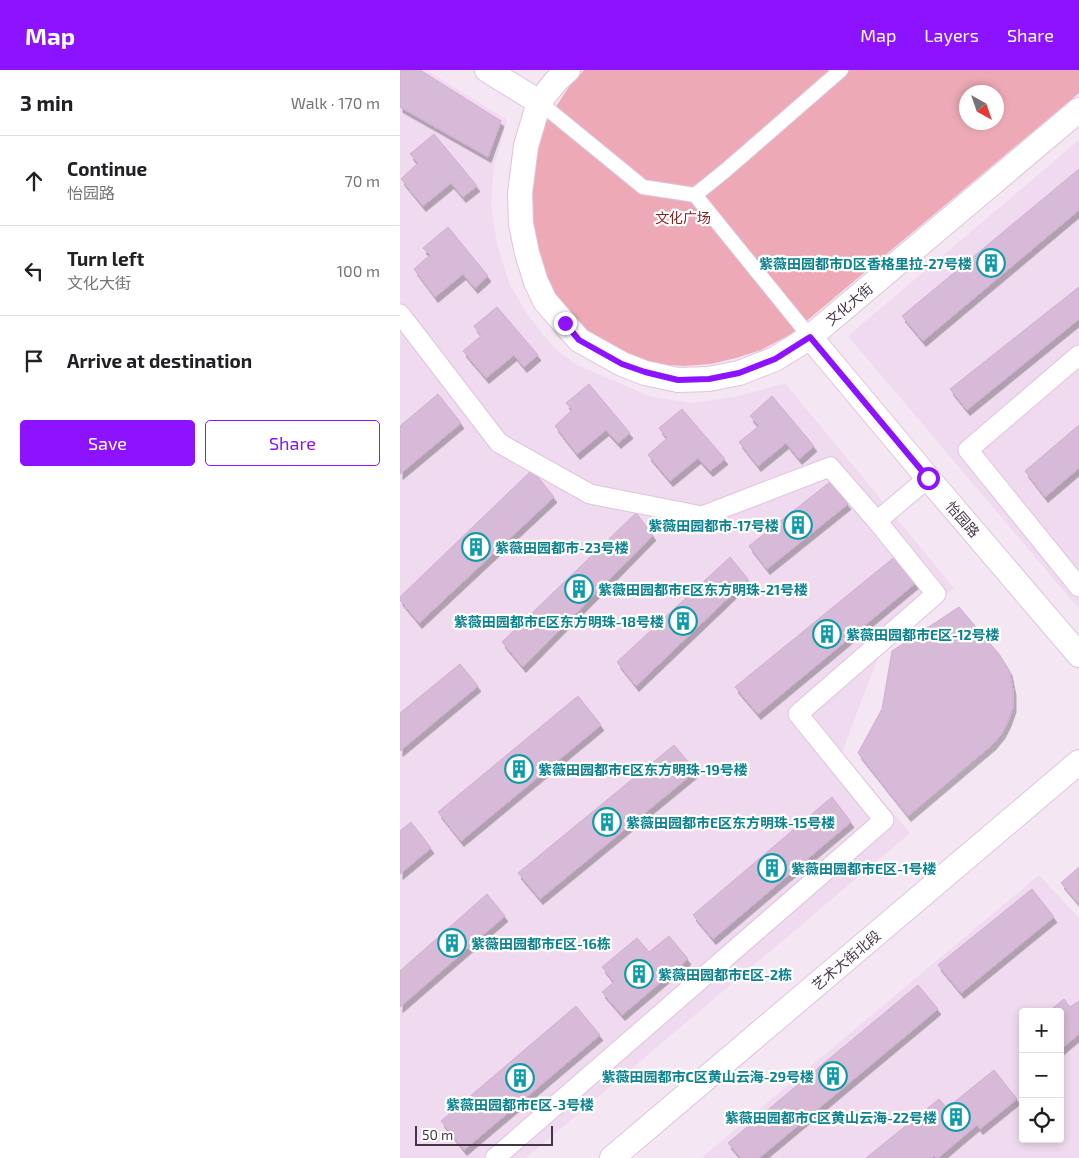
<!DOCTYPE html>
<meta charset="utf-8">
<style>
:root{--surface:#fff;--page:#f6f6f6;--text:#202124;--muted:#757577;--line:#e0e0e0;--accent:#8d12ff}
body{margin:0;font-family:"Exo 2","Noto Sans SC",sans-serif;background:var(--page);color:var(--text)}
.controls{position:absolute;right:15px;bottom:15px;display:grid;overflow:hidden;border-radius:5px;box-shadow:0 2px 8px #0003}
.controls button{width:45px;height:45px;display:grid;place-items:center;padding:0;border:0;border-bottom:1px solid var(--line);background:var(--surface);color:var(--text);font:25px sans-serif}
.compass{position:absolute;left:559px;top:15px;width:45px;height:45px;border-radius:50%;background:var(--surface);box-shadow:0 2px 8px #0003;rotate:140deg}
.scale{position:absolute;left:15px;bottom:12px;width:138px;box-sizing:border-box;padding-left:5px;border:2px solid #483448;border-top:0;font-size:14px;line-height:18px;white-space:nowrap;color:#483448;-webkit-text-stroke:4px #fff;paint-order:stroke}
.stop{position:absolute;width:15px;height:15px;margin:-11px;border:4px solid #8d12ff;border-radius:50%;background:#fff}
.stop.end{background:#8d12ff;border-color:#fff;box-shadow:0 1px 5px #0008}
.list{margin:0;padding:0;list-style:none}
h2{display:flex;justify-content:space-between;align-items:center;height:65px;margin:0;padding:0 20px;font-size:21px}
h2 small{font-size:16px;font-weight:400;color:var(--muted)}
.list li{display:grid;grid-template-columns:32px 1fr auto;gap:15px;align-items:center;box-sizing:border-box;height:90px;padding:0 20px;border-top:1px solid var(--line)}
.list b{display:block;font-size:19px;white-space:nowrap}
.list p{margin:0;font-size:16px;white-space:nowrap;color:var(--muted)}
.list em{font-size:16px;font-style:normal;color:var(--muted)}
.actions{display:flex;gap:10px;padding:15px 20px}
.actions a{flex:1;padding:11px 0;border:1px solid var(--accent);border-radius:5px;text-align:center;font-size:18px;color:var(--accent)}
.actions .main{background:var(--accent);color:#fff}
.icon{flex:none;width:28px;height:28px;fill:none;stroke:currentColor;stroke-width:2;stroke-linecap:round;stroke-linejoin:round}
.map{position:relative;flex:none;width:679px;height:1088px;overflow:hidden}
header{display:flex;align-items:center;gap:30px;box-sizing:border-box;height:70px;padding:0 25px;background:var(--accent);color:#fff}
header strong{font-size:24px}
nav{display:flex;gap:28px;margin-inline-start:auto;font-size:18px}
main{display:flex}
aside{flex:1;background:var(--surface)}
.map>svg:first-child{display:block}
.residential{fill:#f0daef;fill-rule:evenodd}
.green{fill:#edaab6;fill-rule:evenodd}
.building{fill:#d7bad7;stroke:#d2acd3;filter:url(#shadow)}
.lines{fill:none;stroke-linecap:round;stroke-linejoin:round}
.pedestrian-casing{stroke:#dfc4de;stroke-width:16}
.minor-casing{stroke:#dfc4de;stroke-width:21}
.tertiary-casing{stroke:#dfc4de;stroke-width:26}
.pedestrian{stroke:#fff;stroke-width:14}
.minor{stroke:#fff;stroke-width:19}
.tertiary{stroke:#fff;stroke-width:24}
.route{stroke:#8d12ff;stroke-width:6}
.labels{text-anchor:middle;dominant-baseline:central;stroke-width:4.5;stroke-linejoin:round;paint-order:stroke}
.park-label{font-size:14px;fill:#802122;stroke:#fff}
.culture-label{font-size:14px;font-weight:bold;fill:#0d838f;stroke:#fff;text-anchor:start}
.street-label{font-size:14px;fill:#483448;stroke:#fff}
</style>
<header>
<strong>Map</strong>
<nav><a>Map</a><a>Layers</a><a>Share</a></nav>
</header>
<main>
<aside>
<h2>3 min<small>Walk · 170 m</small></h2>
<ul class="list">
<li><svg class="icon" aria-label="ahead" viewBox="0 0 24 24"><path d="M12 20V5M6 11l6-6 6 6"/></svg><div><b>Continue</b><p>怡园路</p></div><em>70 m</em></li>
<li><svg class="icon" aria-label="left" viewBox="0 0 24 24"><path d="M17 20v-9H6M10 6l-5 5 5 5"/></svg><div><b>Turn left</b><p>文化大街</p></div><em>100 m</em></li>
<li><svg class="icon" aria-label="arrive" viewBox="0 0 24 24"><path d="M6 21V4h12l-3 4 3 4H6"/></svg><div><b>Arrive at destination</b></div></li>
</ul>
<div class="actions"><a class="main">Save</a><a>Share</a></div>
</aside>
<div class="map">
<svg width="679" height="1088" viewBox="0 0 679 1088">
<defs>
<filter id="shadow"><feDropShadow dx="3" dy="5.5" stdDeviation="0" flood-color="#0004"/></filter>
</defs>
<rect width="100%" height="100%" fill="#f5e6f4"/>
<g class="residential">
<polygon points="0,0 26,0 107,50 94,97 91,133 97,174 109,213 127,244 154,278 177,295 249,326 290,333 335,327 385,313 554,518 482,577 442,682 510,763 126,1088 0,1088"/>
<polygon points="679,70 679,539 448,266"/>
<path d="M639 805 679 848V1088H301ZM623 942H660V1069H623Z"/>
</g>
<path class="green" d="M184 0H679V23L391 264 361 280 336 288 311 294 284 296 253 294 219 283 193 267 151 221 136 185 132 155V127L135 89 146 52 168 18ZM566 22H596V52H566Z"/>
<g class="building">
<polygon points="0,0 20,0 101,51 88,87 0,37"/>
<polygon points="34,64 77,116 63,127 51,113 23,136 1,109 18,93 10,84"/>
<polygon points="679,99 679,140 523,271 502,246"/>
<polygon points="48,157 88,206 75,218 63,204 35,227 14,199 30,185 23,178"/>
<polygon points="679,217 679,249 567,340 550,319"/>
<polygon points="97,237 138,285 124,297 114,285 86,308 63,281 81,266 74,256"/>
<polygon points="189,314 230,363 218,373 206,360 177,384 155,356 172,340 166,333"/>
<polygon points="38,324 61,353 0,404 0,356"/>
<polygon points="372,326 414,376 399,389 386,373 358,396 339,372 359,356 350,346"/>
<polygon points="282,339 325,389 310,401 298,388 270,411 248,385 267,368 259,358"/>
<polygon points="679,355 679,398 645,427 625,401"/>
<polygon points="132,400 154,427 19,553 0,530 0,527"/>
<polygon points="430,412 448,434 367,499 349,476"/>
<polygon points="236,443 253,465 123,597 102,572"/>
<polygon points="497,485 518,511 358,644 335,617"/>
<polygon points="330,487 348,509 236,616 217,592"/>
<polygon points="559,537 599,584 609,600 613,620 613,637 608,651 602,663 593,674 508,746 458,683 482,639 492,581"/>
<polygon points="60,594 78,616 0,681 0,643"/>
<polygon points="178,626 201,655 61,771 38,742"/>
<polygon points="274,675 296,701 140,829 118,803"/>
<polygon points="432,727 451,752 313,869 293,845"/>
<polygon points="11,752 31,778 0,804 0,761"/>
<polygon points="679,797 679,834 661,813"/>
<polygon points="632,819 654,847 561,923 538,895"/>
<polygon points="87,824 105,846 0,937 0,901"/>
<polygon points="269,866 288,889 222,945 202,922 214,912 202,897 237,868 249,882"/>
<polygon points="518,915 538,939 359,1088 341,1088 328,1073"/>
<polygon points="664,929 670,937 679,931 679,964 660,980 660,942 648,942"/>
<polygon points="176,936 200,965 64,1080 41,1051"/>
<polygon points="594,1000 617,1029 580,1059 577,1055 538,1088 536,1088 534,1086 532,1088 466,1088 539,1029 547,1038"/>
</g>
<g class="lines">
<defs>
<g id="pedestrian">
<polyline points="139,32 243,117 295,125 410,267"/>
<polyline points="295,125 326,100 441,0"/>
</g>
<g id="minor">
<polyline points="0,244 99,373 190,424 302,446 430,397 477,451 536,524 398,644 484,750 95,1088"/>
<polyline points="679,285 568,380 679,517"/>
<polyline points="477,451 528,408"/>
</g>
<g id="tertiary">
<polyline points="87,0 139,32"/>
<polyline points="168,0 156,11 139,32 126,76 120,123 121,154 127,183 136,212 145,231 179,270 222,294 245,303 278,310 309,309 339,303 375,289 410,267 679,40"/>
<polyline points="410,267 528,408 679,585"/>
<polyline points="212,1088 679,692"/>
</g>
</defs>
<use href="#pedestrian" class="pedestrian-casing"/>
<use href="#minor" class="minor-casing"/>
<use href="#tertiary" class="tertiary-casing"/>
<use href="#pedestrian" class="pedestrian"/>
<use href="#minor" class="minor"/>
<use href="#tertiary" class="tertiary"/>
</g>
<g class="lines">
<polyline class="route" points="165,253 179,270 222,294 245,302 278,310 309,309 339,303 375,289 410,267 528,408"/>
</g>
<defs>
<symbol id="building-ring" viewBox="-11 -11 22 22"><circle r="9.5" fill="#fff" stroke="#0f9aa8" stroke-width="1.5"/><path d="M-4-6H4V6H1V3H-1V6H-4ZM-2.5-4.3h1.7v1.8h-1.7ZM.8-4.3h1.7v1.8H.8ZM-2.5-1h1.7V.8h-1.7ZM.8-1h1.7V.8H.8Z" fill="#0f9aa8"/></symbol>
</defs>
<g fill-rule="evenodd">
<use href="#building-ring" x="575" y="177" width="32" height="32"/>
<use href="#building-ring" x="382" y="439" width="32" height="32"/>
<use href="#building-ring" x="60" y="461" width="32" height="32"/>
<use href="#building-ring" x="163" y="503" width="32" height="32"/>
<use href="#building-ring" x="267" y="535" width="32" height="32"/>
<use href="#building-ring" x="411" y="548" width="32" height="32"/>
<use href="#building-ring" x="103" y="683" width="32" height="32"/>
<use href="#building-ring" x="191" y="736" width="32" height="32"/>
<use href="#building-ring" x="356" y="782" width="32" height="32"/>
<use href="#building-ring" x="36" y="857" width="32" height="32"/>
<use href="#building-ring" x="223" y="888" width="32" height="32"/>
<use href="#building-ring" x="417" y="990" width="32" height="32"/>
<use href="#building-ring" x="104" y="992" width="32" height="32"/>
<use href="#building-ring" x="540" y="1031" width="32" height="32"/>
</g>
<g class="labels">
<g class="park-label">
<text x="283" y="147">文化广场</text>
</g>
<g class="culture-label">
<text x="572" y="193" text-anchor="end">紫薇田园都市D区香格里拉-27号楼</text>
<text x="379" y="455" text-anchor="end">紫薇田园都市-17号楼</text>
<text x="95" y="477">紫薇田园都市-23号楼</text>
<text x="198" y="519">紫薇田园都市E区东方明珠-21号楼</text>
<text x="264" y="551" text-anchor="end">紫薇田园都市E区东方明珠-18号楼</text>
<text x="446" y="564">紫薇田园都市E区-12号楼</text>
<text x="138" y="699">紫薇田园都市E区东方明珠-19号楼</text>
<text x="226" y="752">紫薇田园都市E区东方明珠-15号楼</text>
<text x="391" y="798">紫薇田园都市E区-1号楼</text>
<text x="71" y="873">紫薇田园都市E区-16栋</text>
<text x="258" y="904">紫薇田园都市E区-2栋</text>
<text x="414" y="1006" text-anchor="end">紫薇田园都市C区黄山云海-29号楼</text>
<text x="120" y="1034" text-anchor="middle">紫薇田园都市E区-3号楼</text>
<text x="537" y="1047" text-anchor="end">紫薇田园都市C区黄山云海-22号楼</text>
</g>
<g class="street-label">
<text transform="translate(449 234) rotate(-40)">文化大街</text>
<text transform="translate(563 449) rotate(49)">怡园路</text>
<text transform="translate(446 890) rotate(-40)">艺术大街北段</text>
</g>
</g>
</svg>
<div class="controls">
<button>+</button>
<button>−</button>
<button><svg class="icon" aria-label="locate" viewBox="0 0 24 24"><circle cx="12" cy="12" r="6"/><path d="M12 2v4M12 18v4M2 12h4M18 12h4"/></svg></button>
</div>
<svg class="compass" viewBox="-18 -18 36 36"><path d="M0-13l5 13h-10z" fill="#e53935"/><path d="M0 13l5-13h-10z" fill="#757577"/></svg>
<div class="scale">50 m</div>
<div class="stop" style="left:528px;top:408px"></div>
<div class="stop end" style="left:165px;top:253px"></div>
</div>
</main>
